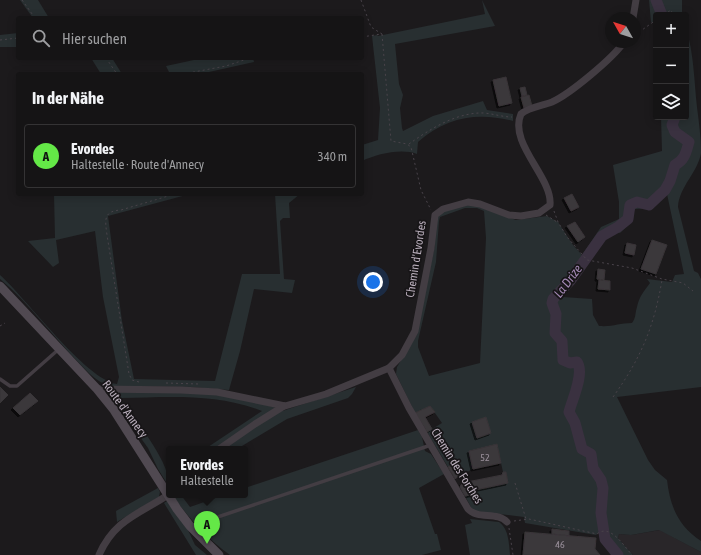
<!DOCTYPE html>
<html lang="de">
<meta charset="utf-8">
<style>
:root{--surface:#151415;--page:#222122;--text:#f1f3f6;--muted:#9d9ea0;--line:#343334;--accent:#64e847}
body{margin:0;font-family:"Asap Condensed",sans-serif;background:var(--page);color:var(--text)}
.controls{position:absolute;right:12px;top:12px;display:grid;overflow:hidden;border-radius:4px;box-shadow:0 2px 10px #0003}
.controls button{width:36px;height:36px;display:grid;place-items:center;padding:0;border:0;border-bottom:1px solid var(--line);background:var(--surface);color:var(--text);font:20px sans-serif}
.compass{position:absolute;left:605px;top:12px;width:36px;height:36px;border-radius:50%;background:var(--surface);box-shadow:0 2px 10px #0003;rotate:309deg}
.you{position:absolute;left:373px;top:282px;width:14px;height:14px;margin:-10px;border:3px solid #fff;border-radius:50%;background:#1a73e8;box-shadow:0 0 0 6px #1a73e833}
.badge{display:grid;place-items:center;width:26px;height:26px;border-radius:50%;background:var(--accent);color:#111;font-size:13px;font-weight:700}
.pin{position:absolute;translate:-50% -33px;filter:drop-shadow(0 1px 2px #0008)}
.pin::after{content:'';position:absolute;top:21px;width:14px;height:12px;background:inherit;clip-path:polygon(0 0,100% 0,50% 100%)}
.popup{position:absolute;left:166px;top:446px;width:82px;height:52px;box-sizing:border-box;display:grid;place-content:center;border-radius:4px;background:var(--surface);filter:drop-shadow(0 1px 3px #0005);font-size:13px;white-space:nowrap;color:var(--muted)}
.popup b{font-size:15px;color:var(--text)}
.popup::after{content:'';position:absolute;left:50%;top:100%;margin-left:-8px;border:8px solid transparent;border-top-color:var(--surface)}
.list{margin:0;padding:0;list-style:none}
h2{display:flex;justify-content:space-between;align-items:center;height:52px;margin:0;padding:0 16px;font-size:17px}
h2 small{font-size:13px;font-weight:400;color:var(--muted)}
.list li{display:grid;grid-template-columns:26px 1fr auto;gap:12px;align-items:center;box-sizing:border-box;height:64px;margin:0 8px 8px;padding:0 8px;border:1px solid var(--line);border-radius:4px}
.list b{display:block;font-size:15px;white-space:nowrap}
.list p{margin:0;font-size:13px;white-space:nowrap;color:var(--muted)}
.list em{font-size:13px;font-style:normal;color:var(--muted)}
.icon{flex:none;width:22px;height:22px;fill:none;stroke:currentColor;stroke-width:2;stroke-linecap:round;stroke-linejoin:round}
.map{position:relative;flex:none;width:701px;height:555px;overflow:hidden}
.search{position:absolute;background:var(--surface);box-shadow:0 2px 10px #0003;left:16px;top:16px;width:348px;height:44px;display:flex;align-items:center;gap:10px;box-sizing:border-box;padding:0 14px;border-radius:4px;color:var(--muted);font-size:15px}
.panel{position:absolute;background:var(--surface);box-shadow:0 2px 10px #0003;left:16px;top:72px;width:348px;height:124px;border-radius:4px}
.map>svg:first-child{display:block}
.built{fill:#292629}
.green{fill:#282f31;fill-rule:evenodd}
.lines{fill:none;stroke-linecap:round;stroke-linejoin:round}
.river{stroke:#3a3140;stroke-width:11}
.building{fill:#3b373b;stroke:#383437;filter:url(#shadow)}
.path{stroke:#49434a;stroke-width:1;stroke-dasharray:2 3;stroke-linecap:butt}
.lane{stroke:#433d43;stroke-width:3.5}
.street{stroke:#433d43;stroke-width:7}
.secondary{stroke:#504951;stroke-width:9}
.labels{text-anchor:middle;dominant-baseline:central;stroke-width:3.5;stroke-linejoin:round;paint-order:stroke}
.number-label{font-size:10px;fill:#9a909b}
.street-label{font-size:12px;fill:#b9aebb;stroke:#171517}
.water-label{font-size:13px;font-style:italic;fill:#a287b3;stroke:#171517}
</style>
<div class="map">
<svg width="701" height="555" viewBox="0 0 701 555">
<defs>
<filter id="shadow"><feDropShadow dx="-2" dy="2" stdDeviation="0" flood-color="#0009"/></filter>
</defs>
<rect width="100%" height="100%" fill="#1c1a1c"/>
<polygon class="built" points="660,530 701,552 701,555 633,555 618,538 619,534 631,535"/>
<g class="green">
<polygon points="20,0 38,0 49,18 33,18"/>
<path d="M482 0 495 26 395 44 399 84 403 95 400 108 402 128 403 131 433 116 483 101 487 110 513 114V121C477 112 447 117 418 142L417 154C401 148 377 154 362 161V145L378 140 380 108 372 36 377 35 378 36 485 14Z"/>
<polygon points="649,0 682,0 682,15 656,15 656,25 651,22"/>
<path d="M686 28C694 54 694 80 697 107 699 123 701 137 701 153 698 172 679 187 678 207L694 271 698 273 701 279V387L617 397 648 460 655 470 667 480C670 506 678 526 701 541V552L659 530 631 535 619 534 618 538 633 555H613L608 550 600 531 596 535 525 523 524 517 473 511 465 496 475 494V490L508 482 503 472 497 445 469 451 473 469 459 476 452 465 448 467 427 432 442 423 430 406 415 413 396 374 397 367 417 334 435 244V221L441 212 471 204 516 220 547 216 558 222 573 245 582 255 601 227 619 219V202L613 165 662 151 661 117H686ZM667 194 684 274 675 275 672 282 647 279 650 283C644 291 639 297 637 307 635 313 636 318 632 323 619 323 613 327 599 326L593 315 592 299 563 297 565 292 601 240 607 235 617 232 620 233 628 225 635 209 651 208ZM465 208H477L484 211 486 238 480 363 429 376 418 347V341L436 262 439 221 440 217Z"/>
<polygon points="18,33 18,47 0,47 0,35"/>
<polygon points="91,58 112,58 122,74 101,74"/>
<polygon points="203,58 253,58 254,62 200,74 170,74 166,66"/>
<path d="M54 194H190L108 216 122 321 134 379 215 381 242 274H280L275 194H300L289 203 290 218H283L280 221 284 279 295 280 292 293 254 289 240 351 229 390 191 387 110 386C96 382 88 372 78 362 52 335 29 303 0 279V275C26 298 86 380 117 384L119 377 103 297 95 231 56 240 59 263 53 267 28 241 55 238Z"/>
<polygon points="356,387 352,394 348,398 287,419 237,449 221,449 276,413"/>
<path d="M122 392H199L252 400 277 408 215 449H205L262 411C217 393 169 397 121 398L120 399C133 416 173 466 168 485L158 469 148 448 117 405 111 394Z"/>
<path d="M418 430 422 437 425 451 431 454 444 474 419 488 435 534H437L441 550 422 555H230C206 538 189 518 172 495H181L190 507 224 495H245V488Z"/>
<polygon points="158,488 160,492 159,497 117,522 116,511"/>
<polygon points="167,501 188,530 195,545 207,555 196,555 164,503"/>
<path d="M470 519 499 522C509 529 509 544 510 555H470L465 525 472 523Z"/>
</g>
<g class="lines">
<g class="river">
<polyline points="656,0 662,15"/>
<path d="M618 555 605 539 601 513 603 488 601 480 593 468 591 454 582 449 575 423 569 412C572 400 585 373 577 362L570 363 563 360 562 341 555 333 556 314 552 303 553 299 570 281 602 236 618 227 628 219 630 205 637 202 649 205 665 190 670 181 675 165C685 160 686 152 689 142L675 132 672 125 675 117"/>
</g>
</g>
<g class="building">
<polygon points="506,77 512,103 499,106 493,80"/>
<polygon points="525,87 527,95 522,96 520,88"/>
<polygon points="529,95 532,106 524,108 521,97"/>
<polygon points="572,194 579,207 571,211 564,198"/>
<polygon points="575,222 585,237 578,242 567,226"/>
<polygon points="652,240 667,245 656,274 641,269"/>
<polygon points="627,243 636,245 634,255 625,253"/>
<polygon points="598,269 605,270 604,280 597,279"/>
<polygon points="599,280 610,281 610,290 598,289"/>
<polygon points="0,387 8,395 0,403"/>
<polygon points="30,393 38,401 20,415 13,408"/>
<polygon points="430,406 435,412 425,417 432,429 427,432 415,413"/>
<polygon points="486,417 491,433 477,438 472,422"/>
<polygon points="497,444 501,463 473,469 469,451"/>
<polygon points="452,465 459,476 455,479 448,467"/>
<polygon points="503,472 506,472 508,483 475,490 476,494 465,496 460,487 462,483 502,475"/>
<polygon points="552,529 569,531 569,536 552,534"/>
<polygon points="525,532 596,538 595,549 600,555 523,555"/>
</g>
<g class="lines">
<g class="path">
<polyline points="22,0 35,18"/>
<polyline points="361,0 371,27 382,34"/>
<polyline points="664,15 671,10 673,15"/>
<polyline points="382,34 391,141 407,144 411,147 421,190 431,210"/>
<polyline points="635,35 656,20"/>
<polyline points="362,37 381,34"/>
<polyline points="0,40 18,38"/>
<polyline points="106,58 117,74"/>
<polyline points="183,74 226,66 250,58"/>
<path d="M409 144C430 129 457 112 484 113 494 114 503 117 512 117"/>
<polyline points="554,211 558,222 567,237 587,260 632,268 662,279 683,283 693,291"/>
<polyline points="546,215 557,222"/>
<polyline points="0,326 5,323"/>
<path d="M139 382 132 380 129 374 107 235C105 220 103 211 121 210L175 194"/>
<polyline points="166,383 199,384"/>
<path d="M613 397C641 358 654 327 662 280"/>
<polyline points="515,483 526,519"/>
<path d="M514 521 529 519 597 534C610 523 624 546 632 555"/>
<polyline points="509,528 513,555"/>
</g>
<g class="lane">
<polyline points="0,379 10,386 17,386 59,349"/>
<polyline points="191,526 431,445"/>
</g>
<g class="street">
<polyline points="633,18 636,0"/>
<path d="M389 368 409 408 468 509C478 520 497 511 507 522"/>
<path d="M97 389 181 390 217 392 285 406 326 394 389 368 402 355 415 331 431 248 435 215 443 209 468 202 480 204 509 215 521 216 539 213 550 205C553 178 508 143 521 114 529 107 542 106 552 102 570 94 613 58 624 42"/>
<polyline points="219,449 255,424 284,406"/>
<path d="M99 555C114 520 139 514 168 495"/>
</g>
<polyline class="secondary" points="0,286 97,389 114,410 177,509 190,526 219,555"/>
</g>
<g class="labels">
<g class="number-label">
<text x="485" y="457">52</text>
<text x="560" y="544">46</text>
</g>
<g class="street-label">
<text transform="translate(416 259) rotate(-81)">Chemin d'Evordes</text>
<text transform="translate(125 409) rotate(54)">Route d'Annecy</text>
<text transform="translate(457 466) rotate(58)">Chemin des Forches</text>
</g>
<g class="water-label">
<text transform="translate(568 281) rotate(-53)">La Drize</text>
</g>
</g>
</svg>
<div class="controls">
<button>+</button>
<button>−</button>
<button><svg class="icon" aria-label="layers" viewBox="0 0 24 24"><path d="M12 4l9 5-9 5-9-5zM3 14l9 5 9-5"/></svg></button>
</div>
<svg class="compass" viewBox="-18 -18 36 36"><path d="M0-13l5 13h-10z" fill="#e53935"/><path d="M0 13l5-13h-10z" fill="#9d9ea0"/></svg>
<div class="you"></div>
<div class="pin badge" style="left:207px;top:544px">A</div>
<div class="popup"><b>Evordes</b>Haltestelle</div>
<div class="search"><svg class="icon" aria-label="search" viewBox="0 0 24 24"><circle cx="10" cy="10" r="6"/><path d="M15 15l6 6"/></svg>Hier suchen</div>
<section class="panel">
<h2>In der Nähe<small></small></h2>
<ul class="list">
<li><span class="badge">A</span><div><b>Evordes</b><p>Haltestelle · Route d'Annecy</p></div><em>340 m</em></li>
</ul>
</section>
</div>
